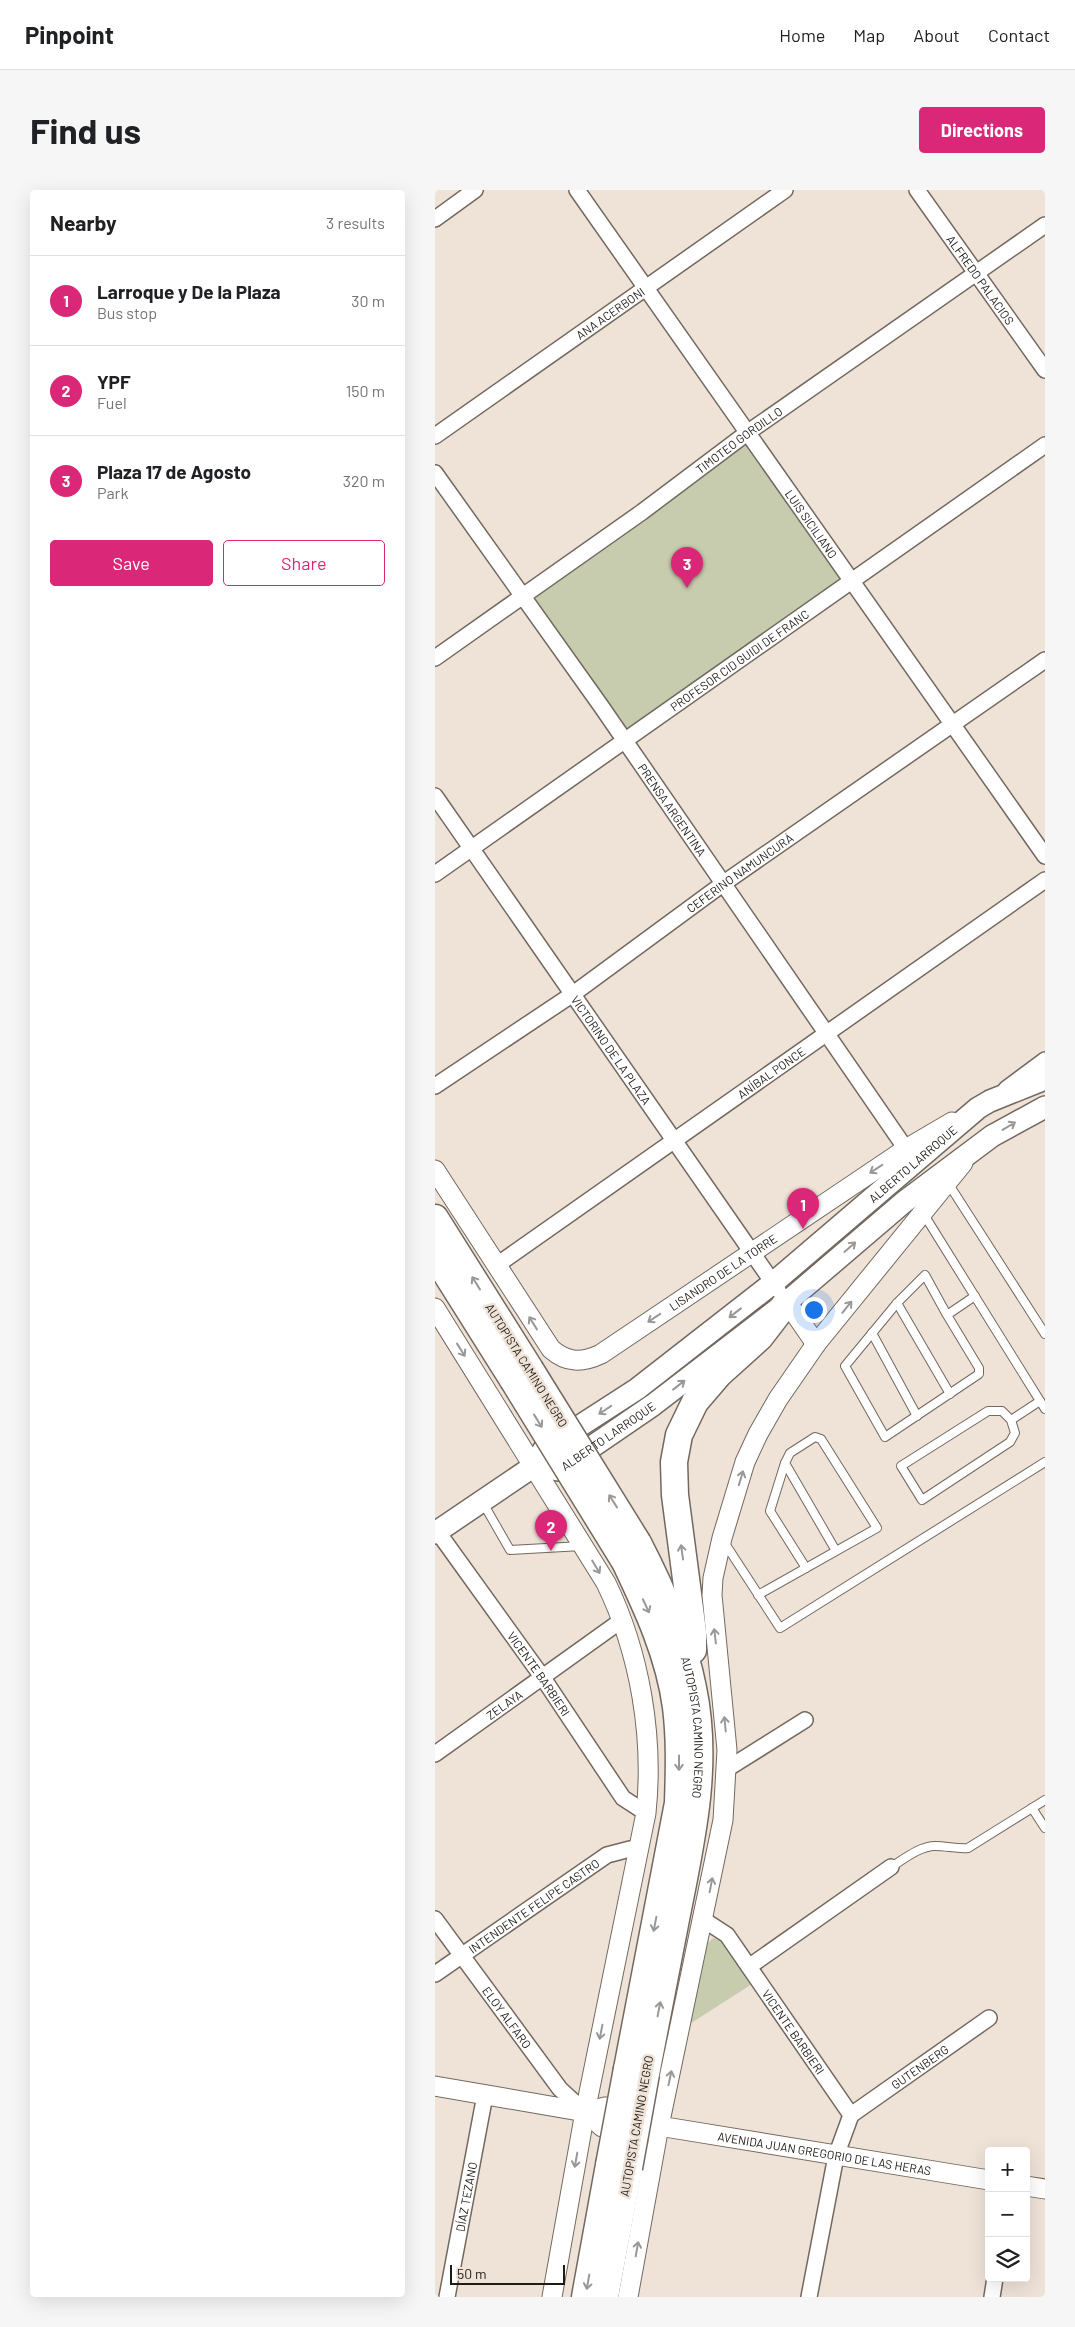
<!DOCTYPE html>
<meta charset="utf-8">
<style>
:root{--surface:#fff;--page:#f6f6f6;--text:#202124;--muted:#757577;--line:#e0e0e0;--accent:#db2777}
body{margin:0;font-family:Barlow,sans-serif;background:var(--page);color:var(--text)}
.controls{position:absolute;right:15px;bottom:15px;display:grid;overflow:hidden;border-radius:5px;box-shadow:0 5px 20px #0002}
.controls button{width:45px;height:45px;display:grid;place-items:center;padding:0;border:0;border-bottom:1px solid var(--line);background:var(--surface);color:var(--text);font:25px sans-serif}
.scale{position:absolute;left:15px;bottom:12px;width:115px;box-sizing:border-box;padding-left:5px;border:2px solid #1f1b17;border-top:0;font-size:14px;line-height:18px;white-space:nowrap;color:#1f1b17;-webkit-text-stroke:4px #efe3d8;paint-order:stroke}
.you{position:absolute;left:378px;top:1119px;width:18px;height:18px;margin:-12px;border:4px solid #fff;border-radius:50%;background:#1a73e8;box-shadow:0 0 0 8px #1a73e833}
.badge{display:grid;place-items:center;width:32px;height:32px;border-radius:50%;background:var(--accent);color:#fff;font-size:16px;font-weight:700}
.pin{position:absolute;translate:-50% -41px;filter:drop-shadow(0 1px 2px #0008)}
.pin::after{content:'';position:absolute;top:26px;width:18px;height:15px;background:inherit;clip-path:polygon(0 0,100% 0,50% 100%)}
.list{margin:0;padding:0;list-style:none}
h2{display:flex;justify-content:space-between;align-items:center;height:65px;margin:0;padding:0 20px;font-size:21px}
h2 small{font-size:16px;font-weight:400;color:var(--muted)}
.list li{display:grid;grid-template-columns:32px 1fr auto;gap:15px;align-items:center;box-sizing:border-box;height:90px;padding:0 20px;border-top:1px solid var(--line)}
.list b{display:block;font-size:19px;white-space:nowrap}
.list p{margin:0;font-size:16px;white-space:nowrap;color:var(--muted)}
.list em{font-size:16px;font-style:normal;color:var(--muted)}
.actions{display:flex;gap:10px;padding:15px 20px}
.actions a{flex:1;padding:11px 0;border:1px solid var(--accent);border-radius:5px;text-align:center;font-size:18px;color:var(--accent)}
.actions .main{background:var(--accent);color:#fff}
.icon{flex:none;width:28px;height:28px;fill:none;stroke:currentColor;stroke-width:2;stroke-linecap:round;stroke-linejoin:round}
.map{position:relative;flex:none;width:610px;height:2107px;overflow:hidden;border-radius:5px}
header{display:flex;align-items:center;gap:30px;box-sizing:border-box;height:70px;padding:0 25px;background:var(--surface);border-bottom:1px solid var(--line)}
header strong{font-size:24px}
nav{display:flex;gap:28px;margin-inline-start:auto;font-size:18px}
.intro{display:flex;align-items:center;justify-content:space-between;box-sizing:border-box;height:120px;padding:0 30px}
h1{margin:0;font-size:35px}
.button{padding:12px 22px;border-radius:5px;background:var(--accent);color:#fff;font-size:18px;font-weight:700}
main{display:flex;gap:30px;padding:0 30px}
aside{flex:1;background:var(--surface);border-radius:5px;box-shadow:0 5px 20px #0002}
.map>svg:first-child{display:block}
.green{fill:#c6ccad}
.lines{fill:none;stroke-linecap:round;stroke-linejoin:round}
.service-casing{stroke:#73685f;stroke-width:10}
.minor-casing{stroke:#73685f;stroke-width:18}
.tertiary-casing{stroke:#73685f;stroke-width:21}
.secondary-casing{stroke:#73685f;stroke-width:24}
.motorway-casing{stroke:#73685f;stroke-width:29}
.service{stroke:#fff;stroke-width:8}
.minor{stroke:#fff;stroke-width:15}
.tertiary{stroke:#fff;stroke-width:19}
.secondary{stroke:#fff;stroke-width:21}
.motorway{stroke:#fff;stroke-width:26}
.motorway-bridge-casing{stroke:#73685f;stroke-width:29;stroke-linecap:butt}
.motorway-bridge{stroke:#fff;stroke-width:26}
.oneway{stroke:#9a9897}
.labels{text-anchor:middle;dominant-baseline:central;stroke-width:5;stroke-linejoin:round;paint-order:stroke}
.street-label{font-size:12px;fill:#1f1b17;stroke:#efe3d8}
</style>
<header>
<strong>Pinpoint</strong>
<nav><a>Home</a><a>Map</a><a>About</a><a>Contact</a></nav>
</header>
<div class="intro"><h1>Find us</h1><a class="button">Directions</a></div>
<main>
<aside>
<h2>Nearby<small>3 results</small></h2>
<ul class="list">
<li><span class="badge">1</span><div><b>Larroque y De la Plaza</b><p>Bus stop</p></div><em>30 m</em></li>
<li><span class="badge">2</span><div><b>YPF</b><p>Fuel</p></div><em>150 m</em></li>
<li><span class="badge">3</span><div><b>Plaza 17 de Agosto</b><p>Park</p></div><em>320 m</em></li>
</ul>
<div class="actions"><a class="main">Save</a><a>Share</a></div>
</aside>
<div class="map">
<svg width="610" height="2107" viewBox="0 0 610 2107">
<rect width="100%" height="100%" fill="#efe3d8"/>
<g class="green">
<polygon points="312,243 416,391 190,550 89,406"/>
<polygon points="278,1748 289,1752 317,1794 253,1835 269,1757"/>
</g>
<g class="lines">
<defs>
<g id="service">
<polyline points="513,993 610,1144"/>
<polyline points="488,1023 610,1219"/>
<polyline points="462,1113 515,1204"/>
<polyline points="512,1125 544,1178 544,1184 450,1247 410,1176 462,1113 490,1085 512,1125 540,1106"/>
<polyline points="437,1143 482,1226"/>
<polyline points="576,1230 580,1243 575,1252 487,1310 466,1276 553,1221 567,1221 576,1230 605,1211"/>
<polyline points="350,1273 335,1321 371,1378"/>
<polyline points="48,1313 75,1360 147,1356"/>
<polyline points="289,1352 345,1438 610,1272"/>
<polyline points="323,1405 442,1338 386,1249 380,1247 355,1263 350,1273 401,1361"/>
<polyline points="597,1618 610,1638"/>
<path d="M456 1677C469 1669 485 1656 500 1656 512 1656 522 1659 533 1658L610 1610"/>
</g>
<g id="minor">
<path id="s1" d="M142 0 610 666"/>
<path id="s2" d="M482 0 610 180"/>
<polyline points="0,29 40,0"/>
<path id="s3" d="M0 246 350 0"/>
<path id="s4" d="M0 283 166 516 471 959"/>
<path id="s5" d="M0 468 207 322 312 243 610 35"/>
<path id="s6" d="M0 606 343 1100"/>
<path id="s7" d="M0 684 610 255"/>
<path id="s8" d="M0 896 138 804 289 693 610 470"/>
<polyline points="571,899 610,870"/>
<path id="s9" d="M62 1075 610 690"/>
<path id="s10" d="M0 1338 108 1488 188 1608 211 1623"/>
<path id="s11" d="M0 1564 187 1430"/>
<polyline points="292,1579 370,1530"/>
<path id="s12" d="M0 1729 125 1899 150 1922"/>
<path id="s13" d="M269 1730 292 1745 416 1925 401 1966 374 2107"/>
<polyline points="315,1776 456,1677"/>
<path id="s14" d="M0 1784 172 1665 195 1659 203 1660"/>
<path id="s15" d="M416 1925 554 1828"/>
<path id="s16" d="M12 2107 50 1905"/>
<polyline points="557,2107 560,2088"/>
</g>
<g id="tertiary">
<path id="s17" d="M0 980 116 1159C132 1173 147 1173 166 1164L471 959 517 932"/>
<polyline points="352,1112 381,1154"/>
<path d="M0 1118 171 1393C205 1463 219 1546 211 1623L150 1922 117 2107"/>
<path id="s18" d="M0 1896 150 1922 170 1917 210 1923 224 1936 554 1990"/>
<polyline points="150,1922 167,1937 192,1941"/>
<polyline points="591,1996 610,1999"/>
<polyline points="193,2107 224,1936 288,1630 292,1560 277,1405 278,1388 287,1348 310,1272 323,1244 343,1209 381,1154 528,973"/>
</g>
<g id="secondary">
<path id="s19" d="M99 1276 123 1280 218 1215 352 1112 469 1012 557 946 610 917"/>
<path id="s20" d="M0 1343 99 1276 109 1259 202 1199 338 1093 543 918 555 911 610 889"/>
</g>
<g id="motorway">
<polyline points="0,1028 95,1179"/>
<polyline points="0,1066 78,1190"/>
<path id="s21" d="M203 1353C227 1399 248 1447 258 1498 274 1574 257 1649 242 1724 232 1777 221 1830 211 1884"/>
<path d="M190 1372C212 1418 234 1465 241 1517 245 1549 244 1581 243 1613L192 1879"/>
<polyline points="258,1460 258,1442 240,1305 239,1272 244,1245 260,1212 284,1184 325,1147 352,1112"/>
<polyline points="150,2107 174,1975"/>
<polyline points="170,2107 194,1978"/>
</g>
</defs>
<use href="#service" class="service-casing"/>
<use href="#minor" class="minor-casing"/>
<use href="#tertiary" class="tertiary-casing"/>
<use href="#secondary" class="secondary-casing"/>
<use href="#motorway" class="motorway-casing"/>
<use href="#service" class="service"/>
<use href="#minor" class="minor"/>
<use href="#tertiary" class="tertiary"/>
<use href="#secondary" class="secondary"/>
<use href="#motorway" class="motorway"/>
<defs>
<g id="motorway-bridge">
<polyline points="95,1179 203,1353"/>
<polyline points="78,1190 190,1372"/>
<polyline points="174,1975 192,1879"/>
<polyline points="194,1978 211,1884"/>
</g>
</defs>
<use href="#motorway-bridge" class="motorway-bridge-casing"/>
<use href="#motorway-bridge" class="motorway-bridge"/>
</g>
<defs><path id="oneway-shaft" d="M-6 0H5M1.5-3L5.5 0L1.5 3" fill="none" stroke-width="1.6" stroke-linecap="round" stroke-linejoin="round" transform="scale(1.25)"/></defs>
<g class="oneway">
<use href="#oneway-shaft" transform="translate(574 936) rotate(-31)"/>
<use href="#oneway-shaft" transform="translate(441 979) rotate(147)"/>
<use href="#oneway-shaft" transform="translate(415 1057) rotate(-41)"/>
<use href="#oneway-shaft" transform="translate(41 1093) rotate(-122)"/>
<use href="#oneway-shaft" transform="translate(412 1117) rotate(-51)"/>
<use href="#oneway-shaft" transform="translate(300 1123) rotate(142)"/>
<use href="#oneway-shaft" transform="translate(219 1128) rotate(146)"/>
<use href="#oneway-shaft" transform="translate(98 1133) rotate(-122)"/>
<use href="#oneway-shaft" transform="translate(26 1160) rotate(58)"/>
<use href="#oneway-shaft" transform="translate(244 1195) rotate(-38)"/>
<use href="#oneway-shaft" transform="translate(170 1220) rotate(146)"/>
<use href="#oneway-shaft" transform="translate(103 1231) rotate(58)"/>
<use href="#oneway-shaft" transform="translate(306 1288) rotate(-73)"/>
<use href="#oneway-shaft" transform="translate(178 1311) rotate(-122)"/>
<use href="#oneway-shaft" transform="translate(247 1362) rotate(-98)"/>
<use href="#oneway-shaft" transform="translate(161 1377) rotate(59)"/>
<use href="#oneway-shaft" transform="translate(211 1416) rotate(65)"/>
<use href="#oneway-shaft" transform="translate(280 1446) rotate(-97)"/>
<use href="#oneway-shaft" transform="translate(290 1534) rotate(-96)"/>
<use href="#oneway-shaft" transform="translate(244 1573) rotate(90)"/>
<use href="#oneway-shaft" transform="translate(276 1695) rotate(-79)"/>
<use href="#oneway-shaft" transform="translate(220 1734) rotate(101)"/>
<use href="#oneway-shaft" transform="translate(224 1819) rotate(-79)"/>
<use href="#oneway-shaft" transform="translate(166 1842) rotate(101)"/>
<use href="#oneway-shaft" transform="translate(235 1888) rotate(-78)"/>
<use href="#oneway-shaft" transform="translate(141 1970) rotate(100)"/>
<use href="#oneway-shaft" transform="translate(202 2059) rotate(-80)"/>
<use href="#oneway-shaft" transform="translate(153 2092) rotate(100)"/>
</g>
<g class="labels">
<g class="street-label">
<text stroke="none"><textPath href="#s2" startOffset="110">ALFREDO PALACIOS</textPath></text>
<text stroke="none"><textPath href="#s3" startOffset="214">ANA ACERBONI</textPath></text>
<text stroke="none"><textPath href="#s5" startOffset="374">TIMOTEO GORDILLO</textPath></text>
<text stroke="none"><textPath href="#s1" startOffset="408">LUIS SICILIANO</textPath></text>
<text stroke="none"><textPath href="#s7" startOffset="372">PROFESOR CID GUIDI DE FRANC</textPath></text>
<text stroke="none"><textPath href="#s4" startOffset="412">PRENSA ARGENTINA</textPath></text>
<text stroke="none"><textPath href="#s8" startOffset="372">CEFERINO NAMUNCURÁ</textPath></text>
<text stroke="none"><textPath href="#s6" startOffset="309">VICTORINO DE LA PLAZA</textPath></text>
<text stroke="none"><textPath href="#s9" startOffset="335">ANÍBAL PONCE</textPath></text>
<text stroke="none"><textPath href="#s20" startOffset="606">ALBERTO LARROQUE</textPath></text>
<text stroke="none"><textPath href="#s17" startOffset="414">LISANDRO DE LA TORRE</textPath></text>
<text transform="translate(92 1175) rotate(58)">AUTOPISTA CAMINO NEGRO</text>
<text stroke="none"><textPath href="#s19" startOffset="85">ALBERTO LARROQUE</textPath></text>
<text stroke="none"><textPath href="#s10" startOffset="179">VICENTE BARBIERI</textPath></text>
<text stroke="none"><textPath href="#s11" startOffset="85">ZELAYA</textPath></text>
<text stroke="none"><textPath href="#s21" startOffset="195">AUTOPISTA CAMINO NEGRO</textPath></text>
<text stroke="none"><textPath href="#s14" startOffset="120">INTENDENTE FELIPE CASTRO</textPath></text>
<text stroke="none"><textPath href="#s12" startOffset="122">ELOY ALFARO</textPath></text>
<text stroke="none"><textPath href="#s13" startOffset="145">VICENTE BARBIERI</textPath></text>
<text stroke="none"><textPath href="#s15" startOffset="84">GUTENBERG</textPath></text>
<text transform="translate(201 1936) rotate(-80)">AUTOPISTA CAMINO NEGRO</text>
<text stroke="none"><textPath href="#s18" startOffset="400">AVENIDA JUAN GREGORIO DE LAS HERAS</textPath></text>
<text stroke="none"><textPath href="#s16" startOffset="102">DÍAZ TEZANO</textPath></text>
</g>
</g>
</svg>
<div class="controls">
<button>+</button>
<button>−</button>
<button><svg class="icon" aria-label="layers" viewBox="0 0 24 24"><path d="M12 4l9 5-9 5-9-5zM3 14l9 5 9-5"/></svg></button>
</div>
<div class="scale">50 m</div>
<div class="you"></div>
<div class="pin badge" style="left:368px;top:1039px">1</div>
<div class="pin badge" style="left:116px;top:1361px">2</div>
<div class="pin badge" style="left:252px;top:398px">3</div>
</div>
</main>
